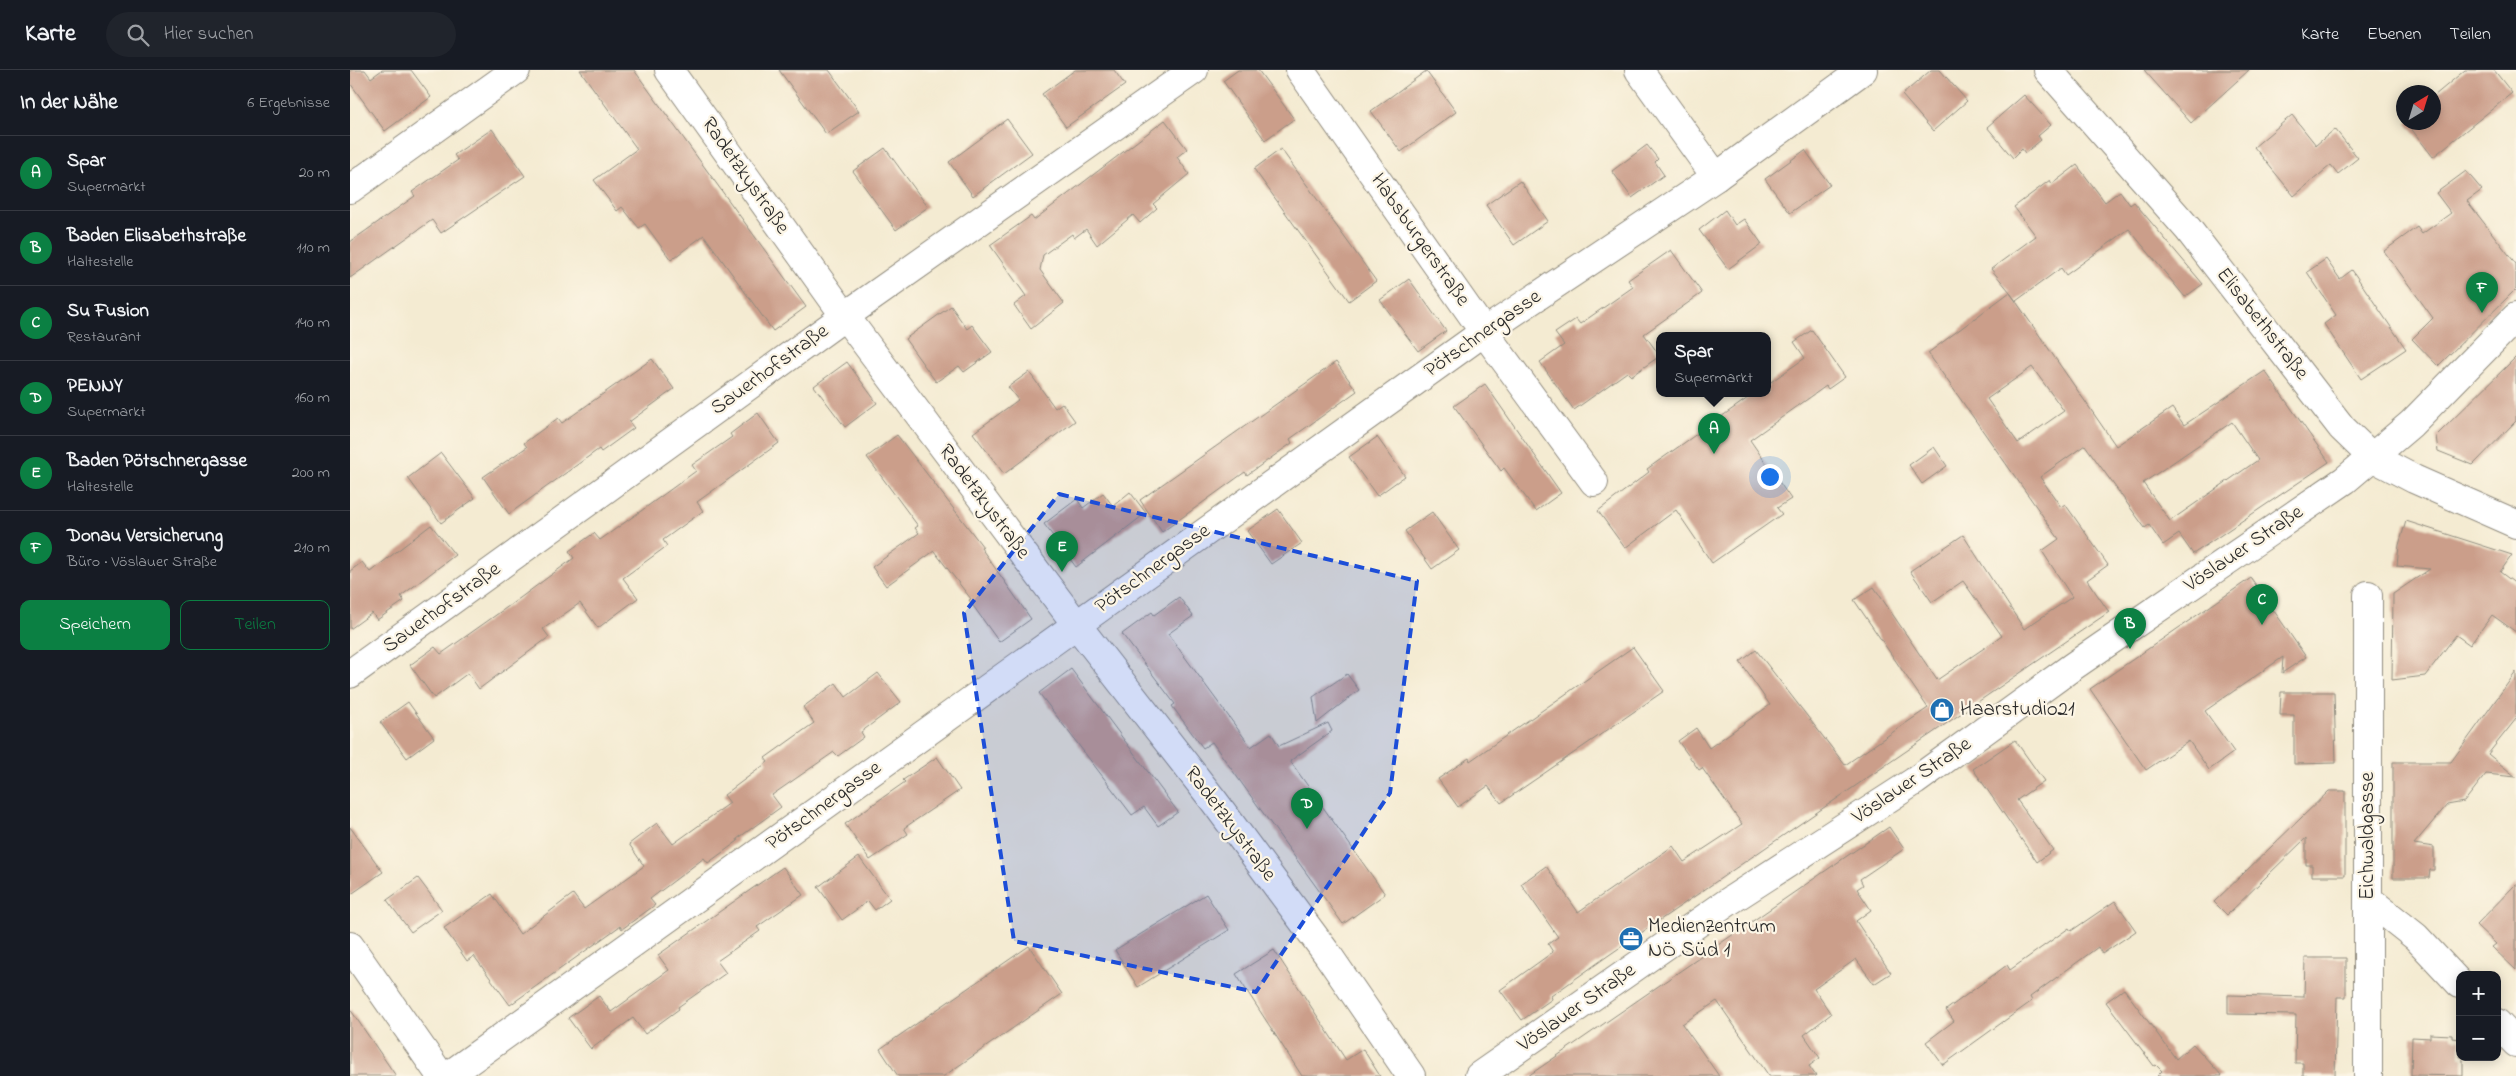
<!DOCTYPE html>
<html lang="de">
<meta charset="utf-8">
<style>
:root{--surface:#171b24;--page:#20242c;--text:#f1f3f6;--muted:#9ea1a6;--line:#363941;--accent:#0b8043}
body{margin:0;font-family:"Indie Flower",sans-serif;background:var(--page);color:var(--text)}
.controls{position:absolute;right:15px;bottom:15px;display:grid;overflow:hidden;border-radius:10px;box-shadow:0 2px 12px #0003}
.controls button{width:45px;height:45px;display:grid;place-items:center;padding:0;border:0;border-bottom:1px solid var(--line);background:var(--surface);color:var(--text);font:25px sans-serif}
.compass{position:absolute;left:2046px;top:15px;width:45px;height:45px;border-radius:50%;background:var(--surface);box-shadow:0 2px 12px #0003;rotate:38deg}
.you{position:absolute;left:1419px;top:406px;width:18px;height:18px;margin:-12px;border:4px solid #fff;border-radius:50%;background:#1a73e8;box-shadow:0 0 0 8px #1a73e833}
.badge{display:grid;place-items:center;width:32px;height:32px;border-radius:50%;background:var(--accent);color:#fff;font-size:16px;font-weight:700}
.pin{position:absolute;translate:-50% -41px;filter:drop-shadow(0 1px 2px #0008)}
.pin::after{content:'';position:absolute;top:26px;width:18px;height:15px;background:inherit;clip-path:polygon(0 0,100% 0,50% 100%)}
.popup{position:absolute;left:1306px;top:262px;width:115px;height:65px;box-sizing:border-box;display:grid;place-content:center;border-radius:10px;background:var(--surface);filter:drop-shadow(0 1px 4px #0005);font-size:16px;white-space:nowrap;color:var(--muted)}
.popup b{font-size:19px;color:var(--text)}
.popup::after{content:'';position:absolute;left:50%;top:100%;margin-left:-10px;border:10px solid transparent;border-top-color:var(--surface)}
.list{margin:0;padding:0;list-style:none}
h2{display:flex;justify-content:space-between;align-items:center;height:65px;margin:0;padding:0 20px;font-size:21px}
h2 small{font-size:16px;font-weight:400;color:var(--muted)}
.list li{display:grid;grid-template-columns:32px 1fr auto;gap:15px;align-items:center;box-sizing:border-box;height:75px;padding:0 20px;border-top:1px solid var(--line)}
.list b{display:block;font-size:19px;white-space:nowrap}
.list p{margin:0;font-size:16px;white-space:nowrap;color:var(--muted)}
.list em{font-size:16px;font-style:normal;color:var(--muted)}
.actions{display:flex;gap:10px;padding:15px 20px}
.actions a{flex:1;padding:11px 0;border:1px solid var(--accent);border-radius:10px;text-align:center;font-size:18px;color:var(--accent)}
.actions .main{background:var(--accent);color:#fff}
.icon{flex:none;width:28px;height:28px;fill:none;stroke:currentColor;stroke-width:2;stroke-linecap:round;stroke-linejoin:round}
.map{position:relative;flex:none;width:2166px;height:1006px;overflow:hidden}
header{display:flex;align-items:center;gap:30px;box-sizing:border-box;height:70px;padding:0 25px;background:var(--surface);border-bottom:1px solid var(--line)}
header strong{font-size:24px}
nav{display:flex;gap:28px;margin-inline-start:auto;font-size:18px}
.search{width:350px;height:45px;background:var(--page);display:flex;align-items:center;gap:12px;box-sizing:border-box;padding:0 18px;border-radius:28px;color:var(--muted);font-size:19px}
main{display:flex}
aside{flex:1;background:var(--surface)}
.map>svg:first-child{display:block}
.building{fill:#cb9e8a;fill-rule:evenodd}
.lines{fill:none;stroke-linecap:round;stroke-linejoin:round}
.minor-casing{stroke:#908b7e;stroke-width:30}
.minor{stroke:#fff;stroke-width:28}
.marked{fill:#1d4ed8;fill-opacity:0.2;stroke:#1d4ed8;stroke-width:4;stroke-dasharray:10 6;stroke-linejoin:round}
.labels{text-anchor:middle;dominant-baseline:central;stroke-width:4.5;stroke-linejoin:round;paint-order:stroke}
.street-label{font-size:21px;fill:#2b2b2b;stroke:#fcf5e5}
.poi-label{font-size:21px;fill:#2b2b2b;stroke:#fcf5e5;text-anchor:start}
</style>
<header>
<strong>Karte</strong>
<div class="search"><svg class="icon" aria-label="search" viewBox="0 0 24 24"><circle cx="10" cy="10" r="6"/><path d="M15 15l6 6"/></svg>Hier suchen</div>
<nav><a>Karte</a><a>Ebenen</a><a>Teilen</a></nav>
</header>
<main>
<aside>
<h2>In der Nähe<small>6 Ergebnisse</small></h2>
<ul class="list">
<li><span class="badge">A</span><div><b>Spar</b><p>Supermarkt</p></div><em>20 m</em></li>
<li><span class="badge">B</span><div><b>Baden Elisabethstraße</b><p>Haltestelle</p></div><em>110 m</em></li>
<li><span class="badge">C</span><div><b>Su Fusion</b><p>Restaurant</p></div><em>140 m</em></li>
<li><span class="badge">D</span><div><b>PENNY</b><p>Supermarkt</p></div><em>160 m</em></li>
<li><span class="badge">E</span><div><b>Baden Pötschnergasse</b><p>Haltestelle</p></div><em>200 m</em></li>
<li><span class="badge">F</span><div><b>Donau Versicherung</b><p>Büro · Vöslauer Straße</p></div><em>210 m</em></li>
</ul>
<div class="actions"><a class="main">Speichern</a><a>Teilen</a></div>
</aside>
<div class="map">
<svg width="2166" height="1006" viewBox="0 0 2166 1006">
<rect width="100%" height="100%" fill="#fcf5e5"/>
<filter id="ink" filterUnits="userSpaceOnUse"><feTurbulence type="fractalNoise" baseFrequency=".02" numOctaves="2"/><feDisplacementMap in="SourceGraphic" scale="10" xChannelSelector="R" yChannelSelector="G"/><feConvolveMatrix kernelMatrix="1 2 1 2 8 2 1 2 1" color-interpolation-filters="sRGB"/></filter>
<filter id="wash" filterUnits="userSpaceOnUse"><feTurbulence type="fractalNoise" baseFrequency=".0096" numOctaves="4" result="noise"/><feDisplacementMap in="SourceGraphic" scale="20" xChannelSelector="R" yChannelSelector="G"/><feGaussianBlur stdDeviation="1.12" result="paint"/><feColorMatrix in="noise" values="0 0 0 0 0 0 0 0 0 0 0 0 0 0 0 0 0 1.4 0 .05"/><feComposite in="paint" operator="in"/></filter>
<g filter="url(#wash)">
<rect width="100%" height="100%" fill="#f4ebd2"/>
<g id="blocks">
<g class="building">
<polygon points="0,0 15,0 21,8 32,0 61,0 81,27 35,61 0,13"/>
<polygon points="230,0 284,0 456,237 423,261 354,165 321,190 295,154 289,158 272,137 267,141 244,110 287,79"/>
<polygon points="429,0 479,0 509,41 476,64"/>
<polygon points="725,0 764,0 775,15 716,57 692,24"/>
<polygon points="888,0 908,0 944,49 915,70 873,11"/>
<polygon points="1581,0 1590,0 1617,31 1583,61 1552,25"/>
<polygon points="1794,0 1899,0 1841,53"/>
<polygon points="2115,0 2144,0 2162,23 2083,87 2056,52 2084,52 2084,26"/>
<polygon points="1076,1 1106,42 1051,82 1021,41"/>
<polygon points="1674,25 1701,55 1688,66 1691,70 1675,83 1672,79 1663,88 1637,57"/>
<polygon points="1942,45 1966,75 1985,59 2008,88 1988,104 1981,95 1944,126 1904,77"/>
<polygon points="657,49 682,83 623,126 599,92"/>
<polygon points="815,50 837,79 827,87 839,104 803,134 807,138 790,153 783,145 747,175 736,159 724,168 722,164 693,185 690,200 714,233 681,259 664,235 676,226 640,175 681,146 684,150"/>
<polygon points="142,59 175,106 91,163 82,150 0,208 0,172 65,126 62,122 108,90 104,85"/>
<polygon points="1297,75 1308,89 1305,92 1314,105 1282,128 1262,101"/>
<polygon points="535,78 578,137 546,160 503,101"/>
<polygon points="931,79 1026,211 999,231 904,99"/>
<polygon points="1455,80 1480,115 1440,143 1415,109"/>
<path d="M1727 95 1755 132 1770 121 1780 135 1784 132 1853 214 1835 227 1779 159 1716 205 1711 198 1666 231 1660 223 1766 376 1822 338 1834 355 1915 301 1979 392 1843 484 1829 464 1813 475 1799 455 1795 458 1735 375 1690 407 1711 437 1715 434 1758 495 1737 510 1759 542 1259 885 1201 926 1202 929 1172 950 1150 920 1203 882 1198 874 1208 867 1171 814 1196 796 1228 842 1323 776 1334 792 1392 754 1352 698 1349 700 1328 671 1346 658 1359 678 1420 635 1390 592 1406 580 1495 695 1578 638 1504 530 1524 517 1587 610 1652 566 1613 511 1582 532 1560 501 1613 465 1674 559 1722 527 1692 481 1709 469 1578 283 1660 222 1641 199 1686 166 1664 137 1700 110 1702 114ZM1682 297 1714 341 1668 373 1637 329ZM1882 352 1908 390 1820 451 1793 413Z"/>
<polygon points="2116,101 2132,120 2117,131 2166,194 2166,219 2088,296 2062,269 2083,248 2034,181 2067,157 2072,164 2101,143 2086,123"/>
<polygon points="1170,111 1198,151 1164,175 1136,135"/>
<polygon points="1375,140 1385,155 1394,149 1412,174 1378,199 1349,160"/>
<polygon points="1321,180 1352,223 1294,264 1310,286 1281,306 1277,302 1224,340 1190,292 1214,275 1205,263 1226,249 1230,254 1283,217 1278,210"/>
<polygon points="1976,189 1990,209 2002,200 2056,279 2011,309 1974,254 1986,245 1957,202"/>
<polygon points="1059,209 1096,261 1068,281 1030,230"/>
<polygon points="601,236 617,259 622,255 642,282 614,302 609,296 586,312 555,269"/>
<polygon points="1462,260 1495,307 1478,319 1476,316 1400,370 1441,429 1427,438 1432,444 1362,493 1326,440 1275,478 1248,441 1299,402 1297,399 1405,323 1418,323 1418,314 1455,288 1444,272"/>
<polygon points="2166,287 2166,351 2123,395 2088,381 2086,366"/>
<polygon points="302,289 324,319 279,352 284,358 251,382 249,379 159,444 133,407 177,377 174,373 208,348 212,353"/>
<polygon points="497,292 527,333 495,357 464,316"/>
<polygon points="986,292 1007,321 940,369 942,373 897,405 895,402 812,462 790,430"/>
<polygon points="679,302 705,338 712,333 725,351 654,404 623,363 668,330 658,317"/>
<polygon points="1135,314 1211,423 1186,441 1154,398 1151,401 1104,336"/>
<polygon points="408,343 429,373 347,432 353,441 313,470 317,476 273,508 288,528 248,558 230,533 193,559 199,567 129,619 118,603 84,628 60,595 85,577 91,584 170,528 224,488 219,481 244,463 250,470 291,441 346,401 342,395 382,367 380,364"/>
<polygon points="547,365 633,477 631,478 681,549 649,572 619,530 621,529 584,481 536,516 522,497 569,463 565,458 568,456 517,387"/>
<polygon points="1027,367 1055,406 1027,426 999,387"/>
<polygon points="1584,377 1597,396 1572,414 1559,395"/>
<polygon points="91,383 125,428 91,453 58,408"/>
<polygon points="780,422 796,443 726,497 694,454 727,429 733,438 753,423 763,436"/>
<polygon points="928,439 952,473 921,494 897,461"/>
<polygon points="1082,442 1109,480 1082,499 1055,461"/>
<polygon points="2056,451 2162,485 2150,502 2166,514 2166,562 2142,545 2120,575 2106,565 2075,606 2042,610 2043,524 2080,499 2047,496 2049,475"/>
<polygon points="81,455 105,485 51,526 54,531 27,550 22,543 0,559 0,501 12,492 20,502"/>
<polygon points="1901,508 1956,587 1932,603 1933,587 1855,641 1884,682 1859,700 1839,671 1796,700 1740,619"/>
<polygon points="829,527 843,546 818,564 901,677 921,663 929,676 978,653 982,661 940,691 1035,824 993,854 862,672 853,678 822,636 825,634 772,564 802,542 804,545"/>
<polygon points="1283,577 1314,621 1151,733 1138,716 1108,737 1088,709 1119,688 1120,691"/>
<polygon points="721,599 828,742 808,756 794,737 782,745 689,623"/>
<polygon points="2166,602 2166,649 2138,684 2166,707 2136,704 2114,732 2097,735 2064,774 2084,777 2084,800 2080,800 2079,808 2043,808 2043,692 2101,692"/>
<polygon points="528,603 551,632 511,662 514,667 488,686 484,682 422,725 431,737 387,769 388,771 358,793 354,788 300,829 305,835 272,859 270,856 160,935 124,886 117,891 94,858 142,824 170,864 223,824 234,839 294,796 279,774 307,753 323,774 380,733 374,725 418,692 415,688 464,653 453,637 486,613 496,627"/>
<polygon points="997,604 1009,620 967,653 963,627"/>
<polygon points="1931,622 1984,622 1986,693 1944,694 1944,645 1930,645"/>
<polygon points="58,632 84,668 57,688 30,652"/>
<polygon points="1665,670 1694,711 1667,730 1703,780 1687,792 1623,699"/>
<polygon points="587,687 610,720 554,758 558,764 520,790 495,754 555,712 553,710"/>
<polygon points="1979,721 1995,721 1995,806 1962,806 1962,795 1956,795 1956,768 1877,845 1864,832"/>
<polygon points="0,757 33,802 0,825"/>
<polygon points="1539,757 1554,779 1510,809 1513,815 1507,819 1521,840 1506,851 1541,903 1524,914 1506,889 1464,919 1481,944 1454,965 1470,988 1459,996 1466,1006 1419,1006 1367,931 1332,954 1369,1006 1178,1006"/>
<polygon points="509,787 540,829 525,840 518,831 492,850 468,817"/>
<polygon points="433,797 453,825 407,857 410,861 367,891 376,903 328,937 329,939 295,964 283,948 241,979 218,948 249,926 261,942 319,900 308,885"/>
<polygon points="68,808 92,840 61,862 37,830"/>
<polygon points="2166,814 2166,900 2142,877 2146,874 2126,855"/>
<polygon points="856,824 879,860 788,917 765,880"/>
<polygon points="1765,831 1786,861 1752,884 1748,877 1680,927 1682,931 1593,995 1576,972 1604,951 1596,940 1657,895 1660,900 1719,858 1721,861"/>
<polygon points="679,876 712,924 594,1006 548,1006 530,979"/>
<polygon points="924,880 996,990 1013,979 1030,1006 952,1006 886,904"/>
<polygon points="1955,888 1996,888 1996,927 1987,927 1985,1006 1953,1006 1953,993 1945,993 1946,945 1878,944 1878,925 1954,927"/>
<polygon points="1774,919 1826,989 1843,974 1872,1006 1807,1006 1812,1001 1806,995 1804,996 1756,932"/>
<polygon points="0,939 46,1006 0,1006"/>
<polygon points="2080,964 2102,965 2102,968 2110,969 2110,987 2113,987 2113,1006 2061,1005 2062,967 2080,968"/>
</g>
</g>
</g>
<g filter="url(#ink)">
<use href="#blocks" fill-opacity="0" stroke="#908b7e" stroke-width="1"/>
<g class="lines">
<defs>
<g id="minor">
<polyline points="319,0 495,246 726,554 864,731 978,885 1061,1006"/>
<polyline points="950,0 1134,262 1244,412"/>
<polyline points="1289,0 1366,107"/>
<polyline points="1698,0 1838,159 1992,358 2022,387 2064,409 2166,454"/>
<polyline points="0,119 166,0"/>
<polyline points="2018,525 2018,1006"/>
<polyline points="0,604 495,246 844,0"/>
<polyline points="2018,829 2066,867 2110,914"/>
<polyline points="0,876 91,1006"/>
<polyline points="2147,953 2166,973"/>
<polyline points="98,1006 1134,262 1366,107 1513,0"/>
<polyline points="1129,1006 1378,832 1565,711 1722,597 1995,410 2061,354 2166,247"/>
</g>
</defs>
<use href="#minor" class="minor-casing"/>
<use href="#minor" class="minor"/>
</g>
</g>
<path class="marked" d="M709 424 1067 511 1040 723 906 922 664 871 614 543Z"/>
<defs>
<symbol id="shop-disc" viewBox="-11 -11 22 22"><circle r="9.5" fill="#1f6fb2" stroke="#fcf5e5"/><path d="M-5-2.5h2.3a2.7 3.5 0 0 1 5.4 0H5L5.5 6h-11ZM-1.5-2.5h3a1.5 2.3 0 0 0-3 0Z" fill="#fff"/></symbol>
<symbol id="office-disc" viewBox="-11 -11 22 22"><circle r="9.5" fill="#1f6fb2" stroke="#fcf5e5"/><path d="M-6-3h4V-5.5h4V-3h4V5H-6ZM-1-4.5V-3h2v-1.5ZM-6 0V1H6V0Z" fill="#fff"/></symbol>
</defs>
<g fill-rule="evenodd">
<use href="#shop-disc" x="1578" y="626" width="28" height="28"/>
<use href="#office-disc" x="1267" y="855" width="28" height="28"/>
</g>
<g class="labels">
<g class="street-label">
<text transform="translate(395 106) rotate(55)">Radetzkystraße</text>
<text transform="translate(1070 170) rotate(55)">Habsburgerstraße</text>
<text transform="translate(1912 254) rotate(52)">Elisabethstraße</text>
<text transform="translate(1133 264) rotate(-35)">Pötschnergasse</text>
<text transform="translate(420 300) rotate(-36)">Sauerhofstraße</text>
<text transform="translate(634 432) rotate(53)">Radetzkystraße</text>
<text transform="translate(1894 479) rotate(-34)">Vöslauer Straße</text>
<text transform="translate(803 499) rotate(-36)">Pötschnergasse</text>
<text transform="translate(92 538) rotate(-36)">Sauerhofstraße</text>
<text transform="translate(1562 711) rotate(-34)">Vöslauer Straße</text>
<text transform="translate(474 736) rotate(-36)">Pötschnergasse</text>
<text transform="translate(880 754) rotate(53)">Radetzkystraße</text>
<text transform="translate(2018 766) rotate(-90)">Eichwaldgasse</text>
<text transform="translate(1227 938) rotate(-35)">Vöslauer Straße</text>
</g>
<g class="poi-label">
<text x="1610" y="640">Haarstudio21</text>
<text x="1298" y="857">Medienzentrum<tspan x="1298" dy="24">NÖ Süd 1</tspan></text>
</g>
</g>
</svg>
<div class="controls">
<button>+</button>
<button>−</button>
</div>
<svg class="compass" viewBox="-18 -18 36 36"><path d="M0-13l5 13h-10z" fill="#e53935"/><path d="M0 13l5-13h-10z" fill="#9ea1a6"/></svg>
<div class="you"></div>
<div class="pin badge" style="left:1364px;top:384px">A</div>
<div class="popup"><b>Spar</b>Supermarkt</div>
<div class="pin badge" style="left:1780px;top:579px">B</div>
<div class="pin badge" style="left:1912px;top:555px">C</div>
<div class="pin badge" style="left:957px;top:759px">D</div>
<div class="pin badge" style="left:712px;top:502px">E</div>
<div class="pin badge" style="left:2132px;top:243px">F</div>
</div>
</main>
